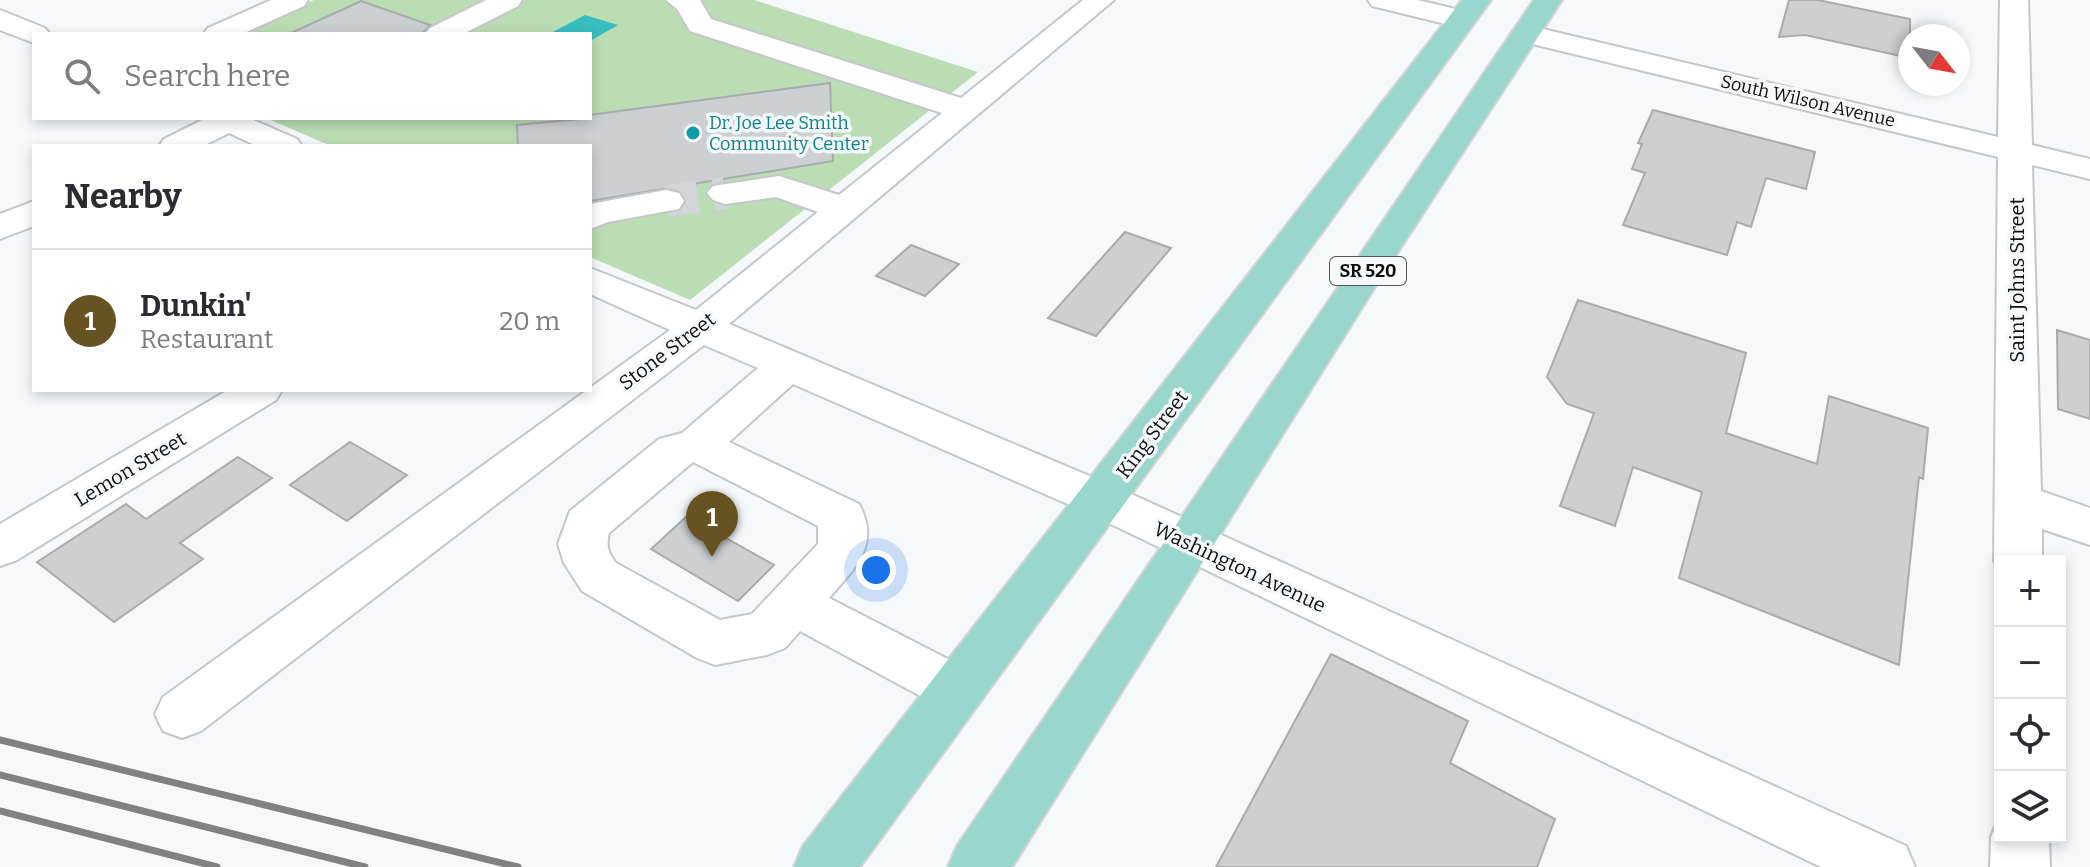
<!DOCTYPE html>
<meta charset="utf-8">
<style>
:root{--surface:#fff;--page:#f2f2f3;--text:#2b2b33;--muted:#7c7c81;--line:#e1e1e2;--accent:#665321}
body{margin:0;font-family:Bitter,serif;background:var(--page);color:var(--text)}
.controls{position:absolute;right:24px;bottom:24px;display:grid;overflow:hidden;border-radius:0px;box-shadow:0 4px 12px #0003}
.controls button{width:72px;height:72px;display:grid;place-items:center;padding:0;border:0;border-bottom:2px solid var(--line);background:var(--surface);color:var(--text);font:40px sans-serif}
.compass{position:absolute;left:1898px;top:24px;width:72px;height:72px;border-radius:50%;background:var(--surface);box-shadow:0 4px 12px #0003;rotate:121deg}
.you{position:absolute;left:876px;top:570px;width:28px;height:28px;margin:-20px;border:6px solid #fff;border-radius:50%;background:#1a73e8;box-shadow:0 0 0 12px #1a73e833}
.badge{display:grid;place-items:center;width:52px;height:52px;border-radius:50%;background:var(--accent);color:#fff;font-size:26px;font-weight:700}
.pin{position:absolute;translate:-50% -66px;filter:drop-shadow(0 2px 4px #0008)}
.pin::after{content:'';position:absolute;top:42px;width:28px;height:24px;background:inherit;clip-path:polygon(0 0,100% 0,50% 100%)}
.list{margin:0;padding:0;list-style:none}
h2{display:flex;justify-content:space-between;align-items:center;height:104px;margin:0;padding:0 32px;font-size:34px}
h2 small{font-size:26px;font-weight:400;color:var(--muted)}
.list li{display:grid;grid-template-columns:52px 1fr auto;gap:24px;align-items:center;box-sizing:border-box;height:144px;padding:0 32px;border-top:2px solid var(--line)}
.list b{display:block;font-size:30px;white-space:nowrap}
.list p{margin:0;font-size:26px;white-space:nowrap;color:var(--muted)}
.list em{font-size:26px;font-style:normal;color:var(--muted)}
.icon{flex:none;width:44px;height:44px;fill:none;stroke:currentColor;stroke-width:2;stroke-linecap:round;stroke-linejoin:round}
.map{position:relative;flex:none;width:2090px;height:867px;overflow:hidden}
.search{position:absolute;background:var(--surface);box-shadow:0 4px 12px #0003;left:32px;top:32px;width:560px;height:88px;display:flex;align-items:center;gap:20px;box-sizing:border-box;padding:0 28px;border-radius:0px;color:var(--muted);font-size:30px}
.panel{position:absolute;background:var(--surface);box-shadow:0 4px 12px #0003;left:32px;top:144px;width:560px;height:248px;border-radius:0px}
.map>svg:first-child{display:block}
.green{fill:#bbddb4}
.water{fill:#38bdc0}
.building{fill:#cdd0d3;stroke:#a8acae;stroke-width:2}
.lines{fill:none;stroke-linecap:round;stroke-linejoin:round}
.minor-tunnel{stroke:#d2d6d8;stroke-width:32;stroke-dasharray:32 16;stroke-linecap:butt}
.minor-casing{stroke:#c4c7ca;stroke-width:4}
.major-casing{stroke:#d3d4d4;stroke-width:4}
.minor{fill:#fff;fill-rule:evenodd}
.major{fill:#99d6ce;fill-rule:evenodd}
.rail{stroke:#7f8183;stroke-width:7}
.culture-dot{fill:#0f9aa8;stroke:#f5f9fb;stroke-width:3}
.labels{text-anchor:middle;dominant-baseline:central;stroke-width:7;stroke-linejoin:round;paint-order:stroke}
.far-street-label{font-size:18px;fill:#0d0e0f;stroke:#f5f9fb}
.far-culture-label{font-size:18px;fill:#0d838f;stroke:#f5f9fb;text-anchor:start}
.shield{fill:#f5f9fb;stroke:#535456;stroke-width:2}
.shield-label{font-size:18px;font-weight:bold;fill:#0d0e0f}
.street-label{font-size:20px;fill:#0d0e0f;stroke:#f5f9fb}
</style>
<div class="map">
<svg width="2090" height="867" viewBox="0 0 2090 867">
<rect width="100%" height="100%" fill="#f5f9fb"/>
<polygon class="green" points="314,0 754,0 978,72 690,300 590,257 590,146 331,146 266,118 590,118 590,34 239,34"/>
<polygon class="water" points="585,15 618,25 590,41 590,34 549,34"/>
<g class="building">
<polygon points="1789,0 1818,0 1910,19 1910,58 1805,35 1779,37"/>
<polygon points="361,1 430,25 422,34 289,34"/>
<polygon points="830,83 833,161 590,201 590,146 518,146 517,125 590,118 590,115"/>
<polygon points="1653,110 1815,152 1806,189 1766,178 1751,227 1737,222 1727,255 1623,225 1645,173 1632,169 1642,144 1638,143"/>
<polygon points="1125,232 1171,248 1096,336 1048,318"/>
<polygon points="911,245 959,264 925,296 876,276"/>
<polygon points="1578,300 1746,353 1726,433 1817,464 1829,396 1928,428 1923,479 1919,477 1899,665 1679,578 1702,492 1633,467 1615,526 1560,506 1594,413 1567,404 1547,377"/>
<polygon points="2057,330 2090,340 2090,419 2058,409"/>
<polygon points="350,442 407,475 347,521 290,485"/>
<polygon points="238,457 272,478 180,543 203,559 114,622 37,562 126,504 146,519"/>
<polygon points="687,516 774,565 738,601 651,549"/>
<polygon points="1331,654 1468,721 1450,763 1555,819 1537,867 1216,867"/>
</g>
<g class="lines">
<polyline class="minor-tunnel" points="666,201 725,193"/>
<defs>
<g id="minor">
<polygon points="271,0 308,0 304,6 242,34 203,34 208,28"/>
<polygon points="486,0 522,0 518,6 463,34 425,34 430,28"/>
<path d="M666 0H700L711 19 961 98 1083 0H1114L729 324 1118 488 1906 846 1915 867H1821L1086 512 793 384 729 442 859 504C881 545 855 568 829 598L977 674 985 690 977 706 958 713 939 706 800 631 785 648 767 655 715 665 697 658 582 591 564 563 558 544 570 511 659 439 682 433 758 368 704 345 201 731 182 738 163 731 155 714 163 697 670 330 590 294V268L696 310 818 212 776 197 725 204 713 200 707 193 713 186 779 176 839 195 942 113 690 31 677 9ZM693 462 818 526V544L752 614 720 620 616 563C608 553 606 546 609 533Z"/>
<polygon points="1368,0 1418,0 1472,13 1476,19 1472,25 1462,28 1372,6"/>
<polygon points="2000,0 2028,0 2032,145 2090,159 2090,179 2032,165 2041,491 2090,508 2090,545 2042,529 2042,561 2000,561 2000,573 1994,561 1998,157 1516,40 1511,34 1516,28 1526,25 1998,137"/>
<polygon points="0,10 45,28 50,34 34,34 34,43 0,30"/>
<polygon points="206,118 249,118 297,139 302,146 257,146 229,133 203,146 159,146 164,139"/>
<polygon points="666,190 679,193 684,201 679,209 608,222 590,229 590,204"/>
<polygon points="34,201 34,226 0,239 0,214"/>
<polygon points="228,390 282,390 276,400 17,560 0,566 0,524"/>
<polygon points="1999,817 2000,837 2049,837 2050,867 1990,867 1991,837"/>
</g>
<g id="major">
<polygon points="1462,0 1491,0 860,867 794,867 803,846"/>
<polygon points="1534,0 1562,0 1375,287 1012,867 948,867 957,846"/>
</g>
</defs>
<use href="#minor" class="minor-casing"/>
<use href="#major" class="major-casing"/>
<use href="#minor" class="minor"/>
<use href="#major" class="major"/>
<g class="rail">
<polyline points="0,740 518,867"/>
<polyline points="0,775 365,867"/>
<polyline points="0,811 217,867"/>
</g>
</g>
<circle class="culture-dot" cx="693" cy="133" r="8"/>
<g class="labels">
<g class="far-street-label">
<text transform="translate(1808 101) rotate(13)">South Wilson Avenue</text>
</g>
<g class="far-culture-label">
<text x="709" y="123">Dr. Joe Lee Smith<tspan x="709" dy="21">Community Center</tspan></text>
</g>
<rect class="shield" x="1330" y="257" width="76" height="28" rx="6"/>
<g class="shield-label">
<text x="1368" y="271">SR 520</text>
</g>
<g class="street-label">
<text transform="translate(2017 280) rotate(-90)">Saint Johns Street</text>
<text transform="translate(667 351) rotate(-37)">Stone Street</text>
<text transform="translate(1152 434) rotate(-53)">King Street</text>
<text transform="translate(130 469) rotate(-31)">Lemon Street</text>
<text transform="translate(1240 567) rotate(25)">Washington Avenue</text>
</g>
</g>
</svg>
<div class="controls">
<button>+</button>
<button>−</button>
<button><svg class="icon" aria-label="locate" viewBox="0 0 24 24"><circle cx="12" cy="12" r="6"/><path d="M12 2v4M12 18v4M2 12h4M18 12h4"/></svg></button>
<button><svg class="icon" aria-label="layers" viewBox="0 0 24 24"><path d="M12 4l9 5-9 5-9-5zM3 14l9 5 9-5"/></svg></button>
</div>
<svg class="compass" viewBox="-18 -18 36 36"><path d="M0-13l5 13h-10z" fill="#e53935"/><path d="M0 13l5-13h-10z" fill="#7c7c81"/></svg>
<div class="you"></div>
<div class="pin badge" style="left:712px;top:557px">1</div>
<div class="search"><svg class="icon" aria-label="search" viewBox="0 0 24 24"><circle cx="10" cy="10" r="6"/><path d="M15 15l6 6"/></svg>Search here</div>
<section class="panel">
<h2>Nearby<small></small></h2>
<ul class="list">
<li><span class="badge">1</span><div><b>Dunkin'</b><p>Restaurant</p></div><em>20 m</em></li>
</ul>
</section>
</div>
